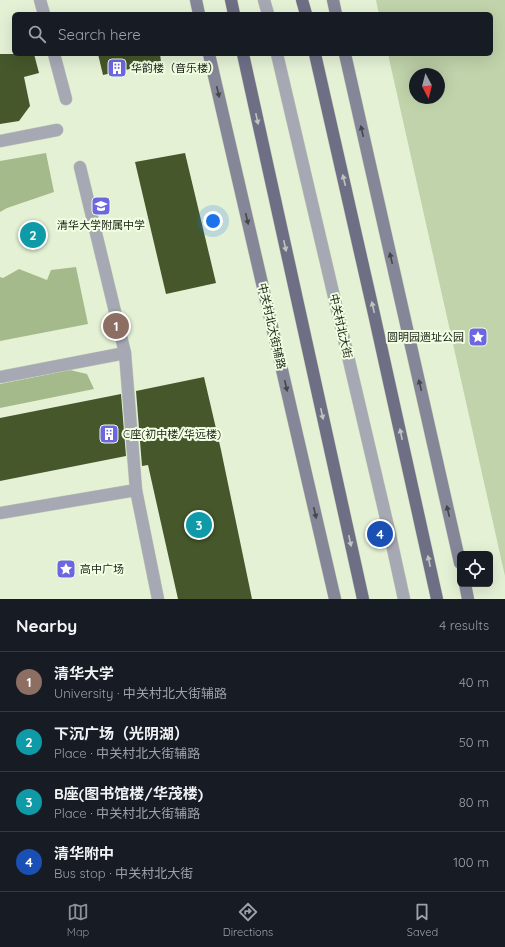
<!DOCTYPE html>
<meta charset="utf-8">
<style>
:root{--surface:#171b24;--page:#20242c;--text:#f1f3f6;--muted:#9ea1a6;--line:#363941;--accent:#8c9099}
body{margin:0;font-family:Quicksand,"Noto Sans SC",sans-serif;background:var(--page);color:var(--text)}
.controls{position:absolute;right:12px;bottom:12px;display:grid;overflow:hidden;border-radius:6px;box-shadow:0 4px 16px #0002}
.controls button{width:36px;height:36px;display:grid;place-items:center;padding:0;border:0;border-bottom:1px solid var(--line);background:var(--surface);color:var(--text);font:20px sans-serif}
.compass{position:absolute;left:409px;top:68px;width:36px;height:36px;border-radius:50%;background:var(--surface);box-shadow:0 4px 16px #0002;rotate:173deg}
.you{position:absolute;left:213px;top:221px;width:14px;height:14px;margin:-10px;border:3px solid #fff;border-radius:50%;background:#1a73e8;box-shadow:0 0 0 6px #1a73e833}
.badge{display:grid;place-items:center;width:26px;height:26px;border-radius:50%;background:var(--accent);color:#fff;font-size:13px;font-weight:700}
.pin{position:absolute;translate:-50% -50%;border:2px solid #fff;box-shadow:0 1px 4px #0006}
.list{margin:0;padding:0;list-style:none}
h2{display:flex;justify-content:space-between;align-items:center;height:52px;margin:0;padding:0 16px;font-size:17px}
h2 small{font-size:13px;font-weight:400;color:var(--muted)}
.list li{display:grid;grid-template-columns:26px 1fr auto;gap:12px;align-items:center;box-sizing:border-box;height:60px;padding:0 16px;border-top:1px solid var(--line)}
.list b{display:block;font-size:15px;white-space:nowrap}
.list p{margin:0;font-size:13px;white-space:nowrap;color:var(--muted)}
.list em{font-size:13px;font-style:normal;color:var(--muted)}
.icon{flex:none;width:22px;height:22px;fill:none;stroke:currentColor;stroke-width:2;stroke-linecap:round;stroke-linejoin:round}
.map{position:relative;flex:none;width:505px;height:599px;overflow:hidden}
.search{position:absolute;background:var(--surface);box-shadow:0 4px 16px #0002;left:12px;right:12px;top:12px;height:44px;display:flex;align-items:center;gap:10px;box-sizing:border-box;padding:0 14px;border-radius:6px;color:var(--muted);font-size:15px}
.sheet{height:292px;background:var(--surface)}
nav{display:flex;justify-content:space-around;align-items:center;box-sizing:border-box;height:56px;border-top:1px solid var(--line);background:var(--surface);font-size:11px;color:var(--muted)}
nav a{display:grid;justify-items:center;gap:2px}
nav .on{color:var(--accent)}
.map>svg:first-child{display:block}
.green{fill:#c0d3aa;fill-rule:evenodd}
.forest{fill:#a5ba8a}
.building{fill:#45572b}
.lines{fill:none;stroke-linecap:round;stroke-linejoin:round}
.lane-casing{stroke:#c1ccb4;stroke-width:13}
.secondary-casing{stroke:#c1ccb4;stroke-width:13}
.primary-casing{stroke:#c1ccb4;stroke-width:13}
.lane{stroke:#a6a8b4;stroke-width:12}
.secondary{stroke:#858799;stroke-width:12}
.primary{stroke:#6e6f85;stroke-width:12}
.oneway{fill:#434747}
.oneway2{fill:#bdc5bd}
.labels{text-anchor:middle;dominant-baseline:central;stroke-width:4;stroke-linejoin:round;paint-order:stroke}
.poi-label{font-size:11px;fill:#20251b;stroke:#f1fee2;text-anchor:start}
.street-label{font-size:11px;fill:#20251b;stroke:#f1fee2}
</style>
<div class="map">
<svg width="505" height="599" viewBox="0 0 505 599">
<rect width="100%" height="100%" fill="#e4f1d5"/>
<path class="green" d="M376 0H505V576L388 54H491V14H379ZM415 74H439V98H415Z"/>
<g class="forest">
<polygon points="46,153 54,192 7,208 0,212 0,161"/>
<polygon points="76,267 88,324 0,341 0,277 3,278 19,269 47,280 51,270"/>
<polygon points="70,370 87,374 94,389 0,408 0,384"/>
</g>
<g class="building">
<polygon points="0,54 34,54 39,73 24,77 30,106 19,121 0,124"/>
<polygon points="98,54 160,54 161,62 103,75"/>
<polygon points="185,153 216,283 166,294 135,162"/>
<polygon points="204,377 221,450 252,599 178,599 148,465 142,466 136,391"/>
<polygon points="121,394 126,456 0,481 0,418"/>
</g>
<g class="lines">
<defs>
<g id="lane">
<polyline points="40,0 44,14"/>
<polyline points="264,0 268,14"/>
<polyline points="54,54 66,99"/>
<polyline points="277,54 390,535 404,599"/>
<polyline points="0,141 57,130"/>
<polyline points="125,353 136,490 158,599"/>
<polyline points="0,377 125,353 80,167"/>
<polyline points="0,513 136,490"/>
</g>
<g id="secondary">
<polyline points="196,0 199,14"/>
<polyline points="333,0 336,14"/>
<polyline points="209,54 335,599"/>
<polyline points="345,54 460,563"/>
<polyline points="465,584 468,599"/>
</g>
<g id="primary">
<polyline points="231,0 234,14"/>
<polyline points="302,0 306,14"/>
<polyline points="243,54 363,599"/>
<polyline points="315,54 374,314 437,599"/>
</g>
</defs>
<use href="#lane" class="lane-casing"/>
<use href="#secondary" class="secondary-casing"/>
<use href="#primary" class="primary-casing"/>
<use href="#lane" class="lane"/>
<use href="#secondary" class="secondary"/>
<use href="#primary" class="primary"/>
</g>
<defs><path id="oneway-solid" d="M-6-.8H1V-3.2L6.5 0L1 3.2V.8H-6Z"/></defs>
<g class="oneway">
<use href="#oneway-solid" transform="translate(218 92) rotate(77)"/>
<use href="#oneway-solid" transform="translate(362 131) rotate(-103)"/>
<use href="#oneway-solid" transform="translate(247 219) rotate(77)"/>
<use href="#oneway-solid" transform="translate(391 258) rotate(-103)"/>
<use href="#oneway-solid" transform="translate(420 385) rotate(-103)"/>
<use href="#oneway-solid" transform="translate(286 386) rotate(77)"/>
<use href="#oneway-solid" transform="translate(448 511) rotate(-103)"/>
<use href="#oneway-solid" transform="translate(315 513) rotate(77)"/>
</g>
<g class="oneway2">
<use href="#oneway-solid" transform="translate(257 119) rotate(78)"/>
<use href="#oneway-solid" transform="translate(344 180) rotate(-103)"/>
<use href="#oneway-solid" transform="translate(285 246) rotate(78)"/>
<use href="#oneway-solid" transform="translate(373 307) rotate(-103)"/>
<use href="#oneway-solid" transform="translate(322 414) rotate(78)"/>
<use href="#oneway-solid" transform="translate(401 434) rotate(-102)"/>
<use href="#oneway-solid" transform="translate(350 541) rotate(78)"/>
<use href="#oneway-solid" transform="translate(429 561) rotate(-102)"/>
</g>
<defs>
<symbol id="building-square" viewBox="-11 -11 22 22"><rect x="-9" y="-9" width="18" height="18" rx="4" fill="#6c66e0" stroke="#f1fee2"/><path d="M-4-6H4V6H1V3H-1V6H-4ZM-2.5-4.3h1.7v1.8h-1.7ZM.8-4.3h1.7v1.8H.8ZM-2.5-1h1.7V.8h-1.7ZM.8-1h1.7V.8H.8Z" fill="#fff"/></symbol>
<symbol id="school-square" viewBox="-11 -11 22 22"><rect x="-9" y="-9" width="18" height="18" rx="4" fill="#6c66e0" stroke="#f1fee2"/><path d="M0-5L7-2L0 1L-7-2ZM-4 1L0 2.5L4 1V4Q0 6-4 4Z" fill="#fff"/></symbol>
<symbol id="sight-square" viewBox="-11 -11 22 22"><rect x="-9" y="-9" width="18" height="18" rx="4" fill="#6c66e0" stroke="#f1fee2"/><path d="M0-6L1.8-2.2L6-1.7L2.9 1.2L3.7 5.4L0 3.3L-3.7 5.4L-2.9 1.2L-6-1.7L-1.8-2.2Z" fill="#fff"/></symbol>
</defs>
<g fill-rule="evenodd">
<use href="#building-square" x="106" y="57" width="22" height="22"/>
<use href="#school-square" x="90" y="195" width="22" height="22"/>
<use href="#sight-square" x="467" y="326" width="22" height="22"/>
<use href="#building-square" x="98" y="423" width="22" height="22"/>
<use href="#sight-square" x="55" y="558" width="22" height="22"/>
</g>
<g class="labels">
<g class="poi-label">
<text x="131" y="68">华韵楼（音乐楼）</text>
<text x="101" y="225" text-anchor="middle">清华大学附属中学</text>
<text x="464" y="337" text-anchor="end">圆明园遗址公园</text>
<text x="123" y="434">C座(初中楼/华远楼)</text>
<text x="80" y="569">高中广场</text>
</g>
<g class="street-label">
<text transform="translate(272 326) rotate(77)">中关村北大街辅路</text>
<text transform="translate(341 326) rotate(77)">中关村北大街</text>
</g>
</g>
</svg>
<div class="controls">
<button><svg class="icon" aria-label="locate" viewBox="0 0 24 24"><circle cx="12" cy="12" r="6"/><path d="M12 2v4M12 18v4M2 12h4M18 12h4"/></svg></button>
</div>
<svg class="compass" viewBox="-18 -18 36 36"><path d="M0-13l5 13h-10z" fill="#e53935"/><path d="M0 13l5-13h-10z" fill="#9ea1a6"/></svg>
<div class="you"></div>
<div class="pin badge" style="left:116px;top:326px;background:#8d6e63">1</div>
<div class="pin badge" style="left:33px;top:235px;background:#0f9aa8">2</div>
<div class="pin badge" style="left:199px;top:525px;background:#0f9aa8">3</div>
<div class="pin badge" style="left:380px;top:534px;background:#1a4fb4">4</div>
<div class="search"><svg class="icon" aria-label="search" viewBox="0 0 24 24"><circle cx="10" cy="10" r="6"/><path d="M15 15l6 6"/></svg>Search here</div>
</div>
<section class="sheet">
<h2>Nearby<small>4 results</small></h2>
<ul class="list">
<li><span class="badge" style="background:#8d6e63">1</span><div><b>清华大学</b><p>University · 中关村北大街辅路</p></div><em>40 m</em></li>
<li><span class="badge" style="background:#0f9aa8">2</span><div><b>下沉广场（光阴湖）</b><p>Place · 中关村北大街辅路</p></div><em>50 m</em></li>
<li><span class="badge" style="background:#0f9aa8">3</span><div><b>B座(图书馆楼/华茂楼)</b><p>Place · 中关村北大街辅路</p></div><em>80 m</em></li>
<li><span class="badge" style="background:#1a4fb4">4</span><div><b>清华附中</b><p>Bus stop · 中关村北大街</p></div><em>100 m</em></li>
</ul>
</section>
<nav>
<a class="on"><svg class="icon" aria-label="map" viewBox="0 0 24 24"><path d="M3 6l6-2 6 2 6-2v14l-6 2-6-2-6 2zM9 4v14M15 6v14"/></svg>Map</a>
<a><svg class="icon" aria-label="directions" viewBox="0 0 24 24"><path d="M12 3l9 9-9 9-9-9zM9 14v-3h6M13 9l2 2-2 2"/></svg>Directions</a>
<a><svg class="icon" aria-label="saved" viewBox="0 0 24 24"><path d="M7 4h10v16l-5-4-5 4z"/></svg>Saved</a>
</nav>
